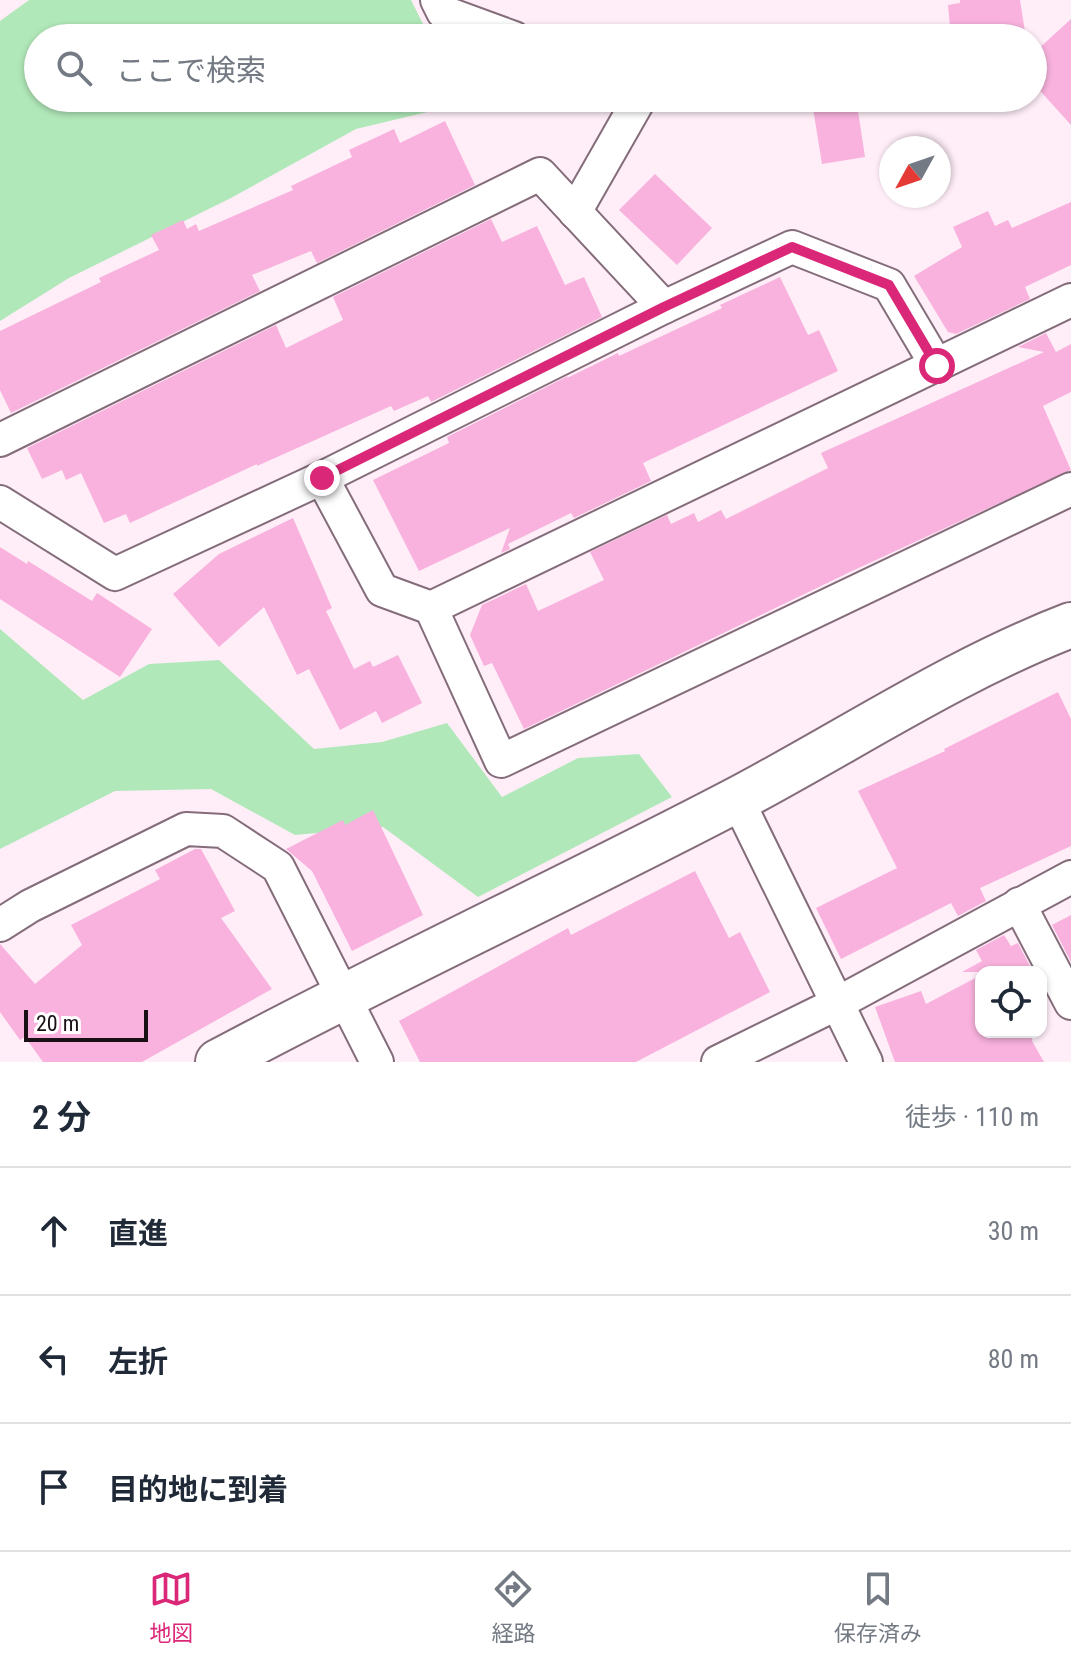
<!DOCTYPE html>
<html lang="ja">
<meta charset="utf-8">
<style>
:root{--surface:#fff;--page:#f6f6f7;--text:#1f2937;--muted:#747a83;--line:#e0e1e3;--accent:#db2777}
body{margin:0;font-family:"Roboto Condensed","Noto Sans JP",sans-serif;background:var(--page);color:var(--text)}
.controls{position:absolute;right:24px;bottom:24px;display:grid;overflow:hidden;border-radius:16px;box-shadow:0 2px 6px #0004}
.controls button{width:72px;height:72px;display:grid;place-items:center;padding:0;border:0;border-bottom:2px solid var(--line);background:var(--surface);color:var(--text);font:40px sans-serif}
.compass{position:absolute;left:879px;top:136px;width:72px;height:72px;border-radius:50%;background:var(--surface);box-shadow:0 2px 6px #0004;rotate:230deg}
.scale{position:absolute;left:24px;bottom:20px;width:124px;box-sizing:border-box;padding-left:8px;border:4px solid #191016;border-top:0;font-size:22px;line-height:28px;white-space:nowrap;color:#191016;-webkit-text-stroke:6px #fff;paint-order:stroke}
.stop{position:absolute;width:24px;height:24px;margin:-18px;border:6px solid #db2777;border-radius:50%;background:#fff}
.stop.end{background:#db2777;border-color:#fff;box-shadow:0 2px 8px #0008}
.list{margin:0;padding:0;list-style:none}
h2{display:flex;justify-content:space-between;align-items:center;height:104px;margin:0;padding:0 32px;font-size:34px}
h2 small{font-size:26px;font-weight:400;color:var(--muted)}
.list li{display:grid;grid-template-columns:52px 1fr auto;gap:24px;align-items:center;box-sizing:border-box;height:128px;padding:0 32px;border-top:2px solid var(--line)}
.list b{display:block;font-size:30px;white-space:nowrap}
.list em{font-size:26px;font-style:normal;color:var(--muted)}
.icon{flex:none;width:44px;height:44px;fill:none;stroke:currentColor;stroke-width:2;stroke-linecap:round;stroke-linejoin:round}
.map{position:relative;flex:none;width:1071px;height:1062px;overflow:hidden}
.search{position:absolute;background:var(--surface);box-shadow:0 2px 6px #0004;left:24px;right:24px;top:24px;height:88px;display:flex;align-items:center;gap:20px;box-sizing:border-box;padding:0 28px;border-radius:44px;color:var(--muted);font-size:30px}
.sheet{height:488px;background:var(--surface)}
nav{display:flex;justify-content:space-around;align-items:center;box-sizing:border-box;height:112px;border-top:2px solid var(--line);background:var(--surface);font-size:22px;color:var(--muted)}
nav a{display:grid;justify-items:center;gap:4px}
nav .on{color:var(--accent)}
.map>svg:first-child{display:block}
.green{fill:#b1e8b9}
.building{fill:#f8b2dd}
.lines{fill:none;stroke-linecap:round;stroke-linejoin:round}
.street-casing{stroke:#846c7a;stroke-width:36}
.secondary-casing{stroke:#846c7a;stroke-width:48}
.street{stroke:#fff;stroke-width:32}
.secondary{stroke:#fff;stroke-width:44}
.route{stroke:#db2777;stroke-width:10}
</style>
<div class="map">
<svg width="1071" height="1062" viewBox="0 0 1071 1062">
<rect width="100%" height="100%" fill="#ffeef8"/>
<g class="green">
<polygon points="29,0 411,0 430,38 38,38 38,98 482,99 356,129 231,198 69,278 0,321 0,21"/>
<polygon points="0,629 83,700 149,664 219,660 314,749 382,742 447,723 502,797 578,758 639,754 672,797 478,897 383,827 295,835 211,789 115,791 0,849"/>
</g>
<g class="building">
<polygon points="960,0 1020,0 1026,38 951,38 948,5 960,3"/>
<polygon points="1071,19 1071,125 1033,83 1033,65 1037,65 1036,51"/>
<polygon points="834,98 856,98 865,157 822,164 812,102"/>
<polygon points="445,121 475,185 317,263 311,251 252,275 260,291 11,413 0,390 0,331 101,282 99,278 159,250 151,235 183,220 187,229 196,224 199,231 293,190 291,186 352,157 349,150 394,129 400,143"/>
<polygon points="655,174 712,228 677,265 619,210"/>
<polygon points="1071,202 1071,265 1025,287 1030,299 956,334 948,332 914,276 962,247 953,227 988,211 995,226 1008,220 1012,228"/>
<polygon points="491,219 502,242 537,226 565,285 584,277 602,317 431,402 428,396 394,411 391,406 257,466 257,464 130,523 126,514 104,523 81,473 66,480 62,470 42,479 27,448 276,325 286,348 343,320 333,297"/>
<polygon points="780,277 808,335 819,330 838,371 643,463 651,481 574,518 571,513 508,544 510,549 501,553 510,528 419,571 373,480 449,443 447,437 568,376 567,378 618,353 619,356 722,308 720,305"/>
<polygon points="1046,333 1056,352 1071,344 1071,392 1043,406 1071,470 850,572 524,729 492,663 484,666 470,635 482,605 526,584 538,611 604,580 590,552 667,515 671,524 694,513 698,522 721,510 726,519 828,468 821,453 1044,352 1018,347"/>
<polygon points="293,518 332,608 326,611 354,669 370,661 373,667 398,655 422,703 382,723 376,711 340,730 309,669 297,675 264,607 219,647 173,594 219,554"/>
<polygon points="0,547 27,564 28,561 92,601 97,593 152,629 120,677 0,599"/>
<polygon points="1058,692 1071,719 1071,846 980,888 986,901 958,916 951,903 841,959 816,908 897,868 858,791 945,751 944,749"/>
<polygon points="373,810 423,915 352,951 312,871 286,849 343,820 345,825"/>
<polygon points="195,849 201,849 235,911 221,918 272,989 142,1062 43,1062 25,1037 20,1040 0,1012 0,944 35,984 82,945 71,925 160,879 155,870"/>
<polygon points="695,871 729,938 740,932 770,992 636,1062 420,1062 399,1021 568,928 571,935"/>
<polygon points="1071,915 1071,962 1052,925"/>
<polygon points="1004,935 1011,946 1018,943 1033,972 962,972 982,961 976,950"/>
<polygon points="981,975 981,1032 1032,1032 1032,1041 1044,1062 895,1062 875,1007 921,991 926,1004"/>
</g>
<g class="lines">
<defs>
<g id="street">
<polyline points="437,0 443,12 514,38"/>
<polyline points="575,212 640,98"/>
<polyline points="0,440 540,174 664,307"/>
<polyline points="322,478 382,590 431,608 1071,300"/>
<polyline points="0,502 115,574 322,478 664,307 792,247 889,285 937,366"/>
<polyline points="431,608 501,761 1071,489"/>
<polyline points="737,799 866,1062"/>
<polyline points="1019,904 1071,1003"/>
<polyline points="0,925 30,906 186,829 223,831 278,867 377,1062"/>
<polyline points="718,1062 836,1004 1071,877"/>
</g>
<path id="secondary" d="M218 1062C390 970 566 889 738 799 848 741 954 670 1071 625"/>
</defs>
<use href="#street" class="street-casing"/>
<use href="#secondary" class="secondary-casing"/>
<use href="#street" class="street"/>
<use href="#secondary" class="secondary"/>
</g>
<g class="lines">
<polyline class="route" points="322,478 664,307 792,247 889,285 937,366"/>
</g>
</svg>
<div class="controls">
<button><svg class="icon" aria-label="locate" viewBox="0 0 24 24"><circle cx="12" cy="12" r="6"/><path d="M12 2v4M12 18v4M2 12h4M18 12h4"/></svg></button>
</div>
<svg class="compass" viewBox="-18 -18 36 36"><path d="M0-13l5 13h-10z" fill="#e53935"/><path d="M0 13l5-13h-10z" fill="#747a83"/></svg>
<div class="scale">20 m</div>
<div class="stop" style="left:937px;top:366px"></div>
<div class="stop end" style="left:322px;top:478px"></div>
<div class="search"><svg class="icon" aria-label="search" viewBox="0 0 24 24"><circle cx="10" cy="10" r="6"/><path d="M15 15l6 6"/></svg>ここで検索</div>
</div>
<section class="sheet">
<h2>2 分<small>徒歩 · 110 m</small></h2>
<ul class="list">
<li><svg class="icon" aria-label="ahead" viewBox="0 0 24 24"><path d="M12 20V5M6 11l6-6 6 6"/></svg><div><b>直進</b></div><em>30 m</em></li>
<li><svg class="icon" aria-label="left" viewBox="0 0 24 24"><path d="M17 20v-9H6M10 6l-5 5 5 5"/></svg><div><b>左折</b></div><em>80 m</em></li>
<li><svg class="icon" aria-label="arrive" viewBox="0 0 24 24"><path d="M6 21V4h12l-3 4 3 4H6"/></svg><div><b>目的地に到着</b></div></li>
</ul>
</section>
<nav>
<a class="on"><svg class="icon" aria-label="map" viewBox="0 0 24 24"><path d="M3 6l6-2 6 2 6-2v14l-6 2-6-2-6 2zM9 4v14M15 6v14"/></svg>地図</a>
<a><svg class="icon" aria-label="directions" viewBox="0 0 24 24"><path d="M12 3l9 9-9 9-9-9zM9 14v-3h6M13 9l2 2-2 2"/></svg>経路</a>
<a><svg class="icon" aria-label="saved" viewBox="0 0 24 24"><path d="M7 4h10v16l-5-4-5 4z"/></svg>保存済み</a>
</nav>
